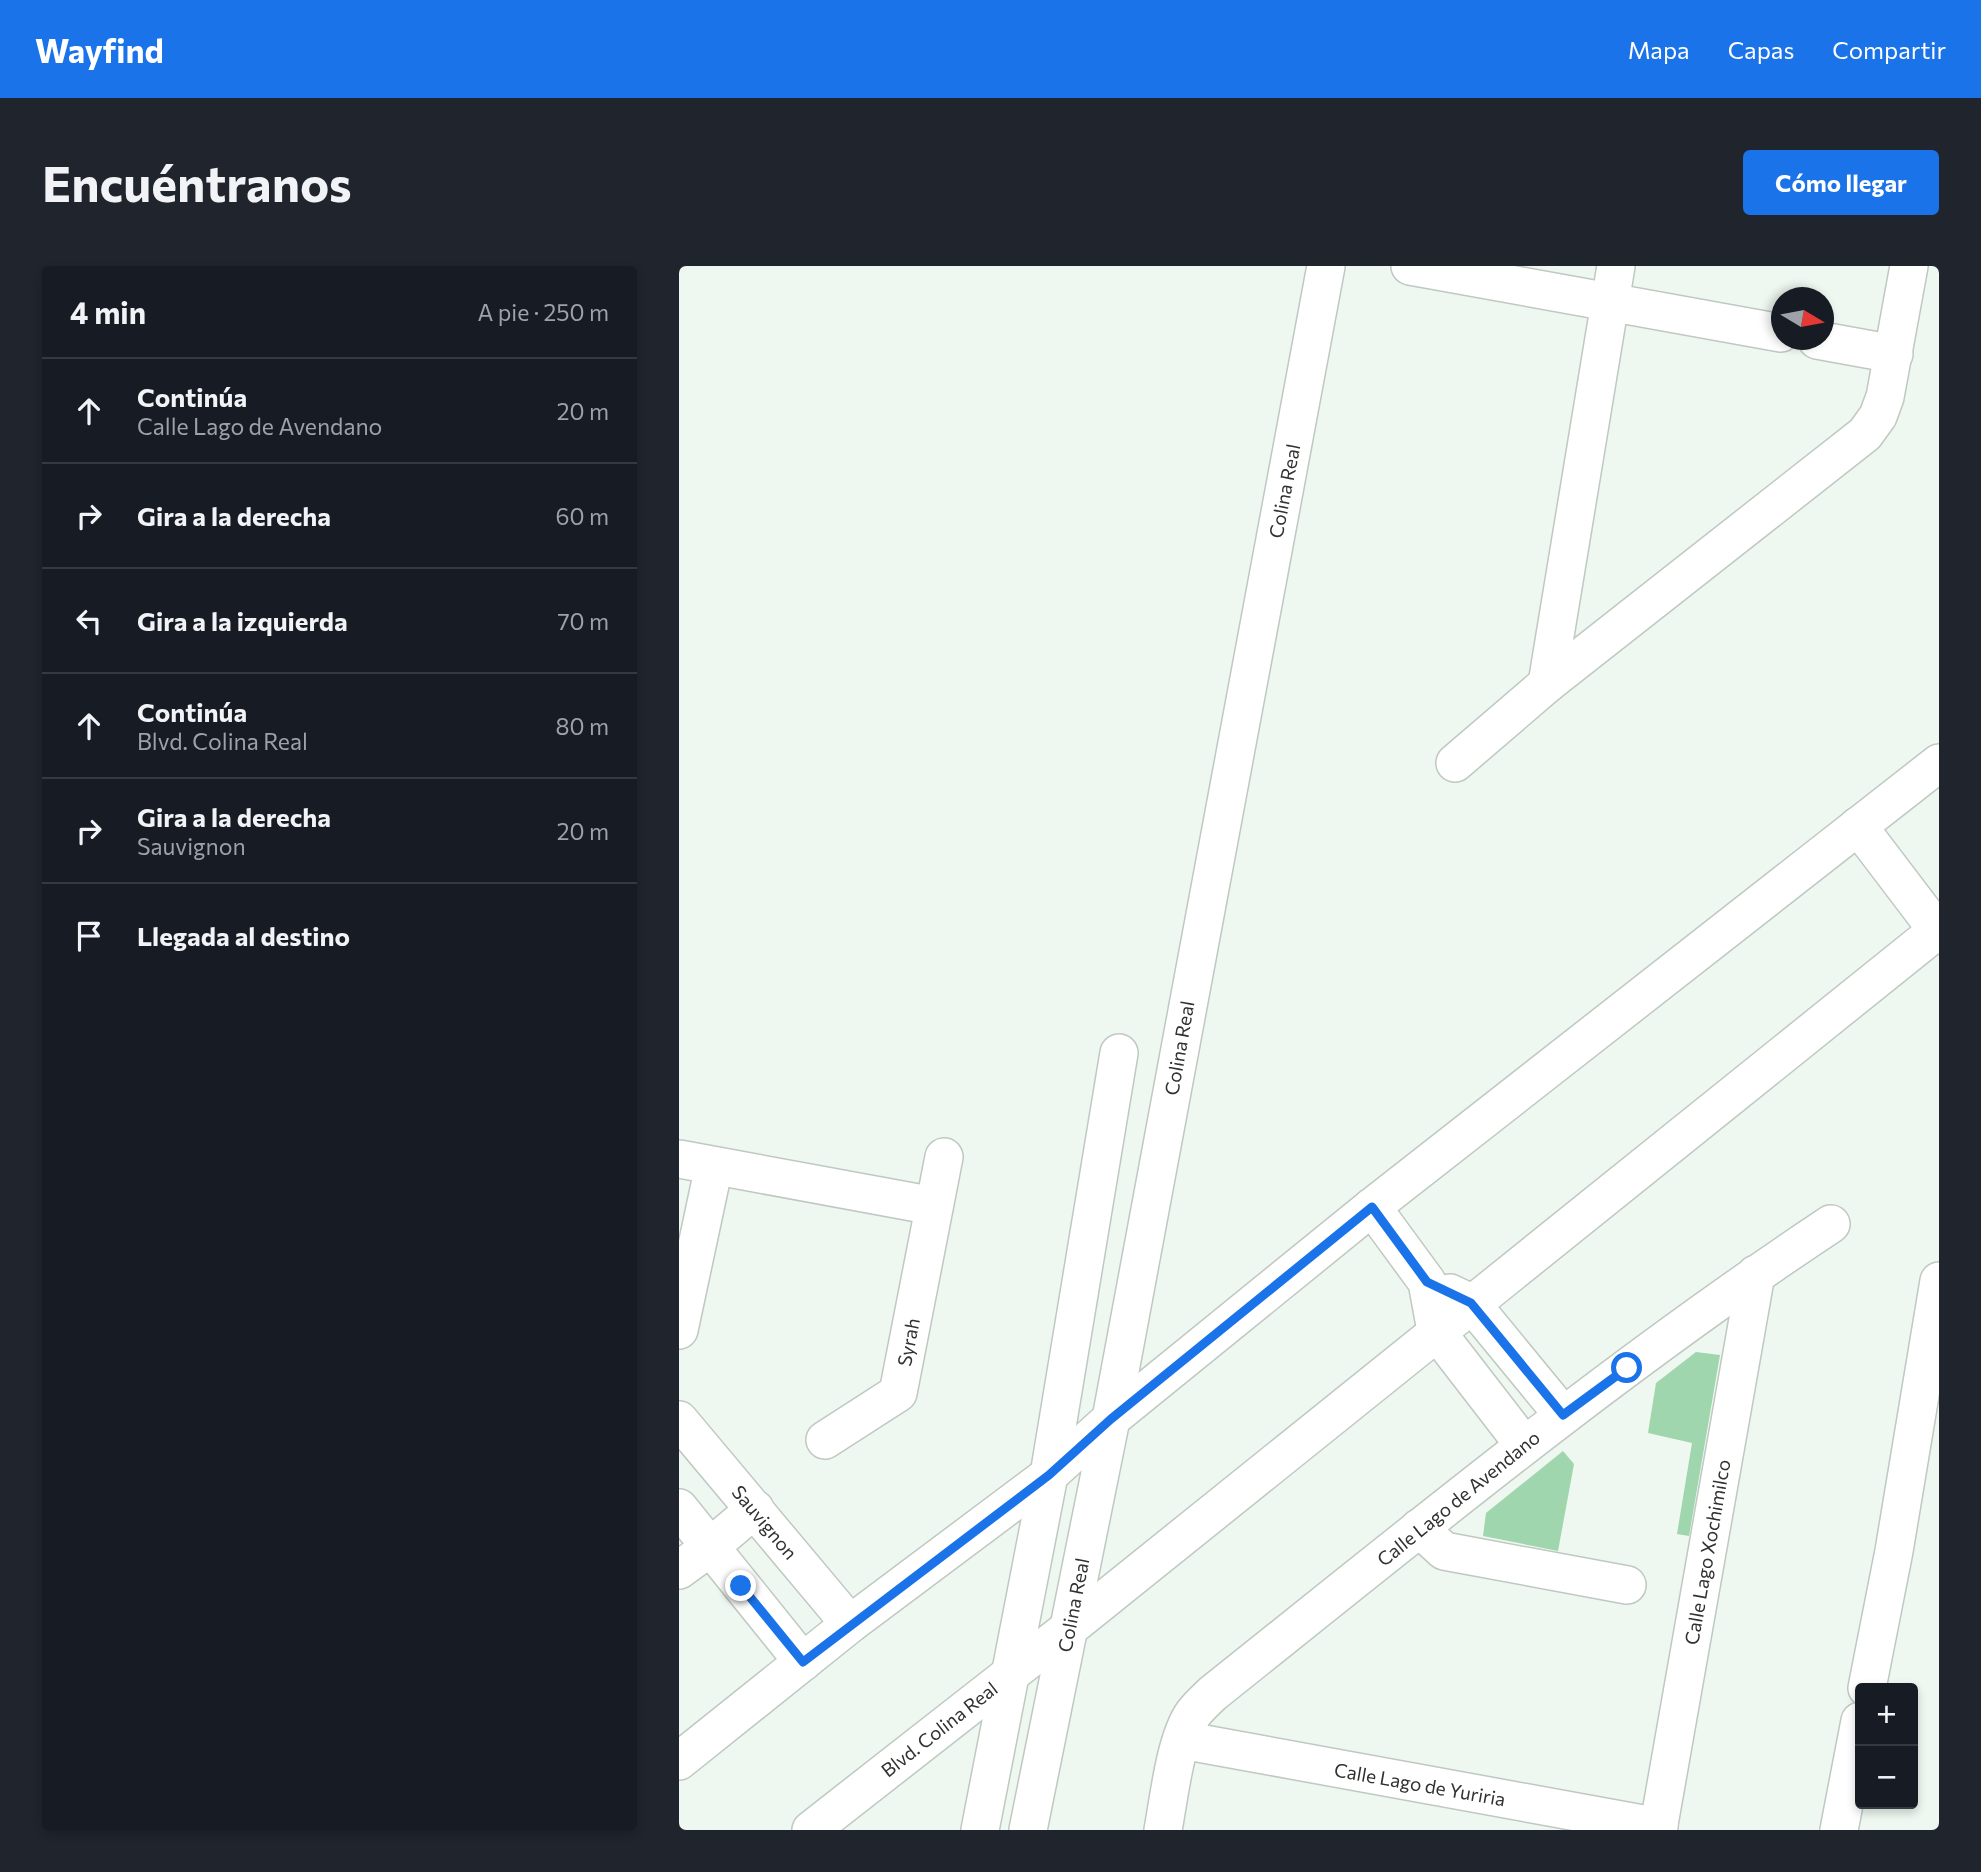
<!DOCTYPE html>
<html lang="es">
<meta charset="utf-8">
<style>
:root{--surface:#171b24;--page:#20242c;--text:#f1f3f6;--muted:#9ea1a6;--line:#363941;--accent:#1a73e8}
body{margin:0;font-family:Commissioner,sans-serif;background:var(--page);color:var(--text)}
.controls{position:absolute;right:21px;bottom:21px;display:grid;overflow:hidden;border-radius:7px;box-shadow:0 4px 10px #0003}
.controls button{width:63px;height:63px;display:grid;place-items:center;padding:0;border:0;border-bottom:2px solid var(--line);background:var(--surface);color:var(--text);font:35px sans-serif}
.compass{position:absolute;left:1092px;top:21px;width:63px;height:63px;border-radius:50%;background:var(--surface);box-shadow:0 4px 10px #0003;rotate:100deg}
.stop{position:absolute;width:21px;height:21px;margin:-16px;border:5px solid #1a73e8;border-radius:50%;background:#fff}
.stop.end{background:#1a73e8;border-color:#fff;box-shadow:0 2px 7px #0008}
.list{margin:0;padding:0;list-style:none}
h2{display:flex;justify-content:space-between;align-items:center;height:91px;margin:0;padding:0 28px;font-size:30px}
h2 small{font-size:23px;font-weight:400;color:var(--muted)}
.list li{display:grid;grid-template-columns:46px 1fr auto;gap:21px;align-items:center;box-sizing:border-box;height:105px;padding:0 28px;border-top:2px solid var(--line)}
.list b{display:block;font-size:26px;white-space:nowrap}
.list p{margin:0;font-size:23px;white-space:nowrap;color:var(--muted)}
.list em{font-size:23px;font-style:normal;color:var(--muted)}
.icon{flex:none;width:38px;height:38px;fill:none;stroke:currentColor;stroke-width:2;stroke-linecap:round;stroke-linejoin:round}
.map{position:relative;flex:none;width:1260px;height:1564px;overflow:hidden;border-radius:7px}
header{display:flex;align-items:center;gap:42px;box-sizing:border-box;height:98px;padding:0 35px;background:var(--accent);color:#fff}
header strong{font-size:33px}
nav{display:flex;gap:38px;margin-inline-start:auto;font-size:24px}
.intro{display:flex;align-items:center;justify-content:space-between;box-sizing:border-box;height:168px;padding:0 42px}
h1{margin:0;font-size:49px}
.button{padding:18px 32px;border-radius:7px;background:var(--accent);color:#fff;font-size:24px;font-weight:700}
main{display:flex;gap:42px;padding:0 42px}
aside{flex:1;background:var(--surface);border-radius:7px;box-shadow:0 4px 10px #0003}
.map>svg:first-child{display:block}
.green{fill:#9fd6ad}
.lines{fill:none;stroke-linecap:round;stroke-linejoin:round}
.minor-casing{stroke:#bfc8c1;stroke-width:40}
.minor{stroke:#fff;stroke-width:37}
.route{stroke:#1a73e8;stroke-width:9}
.labels{text-anchor:middle;dominant-baseline:central;stroke-width:5;stroke-linejoin:round;paint-order:stroke}
.street-label{font-size:19px;fill:#2f322f;stroke:#fff}
</style>
<header>
<strong>Wayfind</strong>
<nav><a>Mapa</a><a>Capas</a><a>Compartir</a></nav>
</header>
<div class="intro"><h1>Encuéntranos</h1><a class="button">Cómo llegar</a></div>
<main>
<aside>
<h2>4 min<small>A pie · 250 m</small></h2>
<ul class="list">
<li><svg class="icon" aria-label="ahead" viewBox="0 0 24 24"><path d="M12 20V5M6 11l6-6 6 6"/></svg><div><b>Continúa</b><p>Calle Lago de Avendano</p></div><em>20 m</em></li>
<li><svg class="icon" aria-label="right" viewBox="0 0 24 24"><path d="M7 20v-9h11M14 6l5 5-5 5"/></svg><div><b>Gira a la derecha</b></div><em>60 m</em></li>
<li><svg class="icon" aria-label="left" viewBox="0 0 24 24"><path d="M17 20v-9H6M10 6l-5 5 5 5"/></svg><div><b>Gira a la izquierda</b></div><em>70 m</em></li>
<li><svg class="icon" aria-label="ahead" viewBox="0 0 24 24"><path d="M12 20V5M6 11l6-6 6 6"/></svg><div><b>Continúa</b><p>Blvd. Colina Real</p></div><em>80 m</em></li>
<li><svg class="icon" aria-label="right" viewBox="0 0 24 24"><path d="M7 20v-9h11M14 6l5 5-5 5"/></svg><div><b>Gira a la derecha</b><p>Sauvignon</p></div><em>20 m</em></li>
<li><svg class="icon" aria-label="arrive" viewBox="0 0 24 24"><path d="M6 21V4h12l-3 4 3 4H6"/></svg><div><b>Llegada al destino</b></div></li>
</ul>
</aside>
<div class="map">
<svg width="1260" height="1564" viewBox="0 0 1260 1564">
<rect width="100%" height="100%" fill="#eef7f0"/>
<g class="green">
<polygon points="1017,1086 1041,1089 1010,1270 998,1268 1013,1177 969,1167 977,1117"/>
<polygon points="884,1185 895,1198 879,1285 804,1270 807,1247"/>
</g>
<g class="lines">
<defs>
<g id="minor">
<polyline points="731,0 1102,67"/>
<polyline points="1138,74 1215,88"/>
<polyline points="868,418 937,0"/>
<polyline points="776,497 868,418 1186,168 1199,150 1206,131 1230,0"/>
<polyline points="1179,560 1258,664"/>
<polyline points="0,893 255,940"/>
<polyline points="693,941 748,1016 757,1065 845,1179"/>
<polyline points="771,1027 792,1037 884,1149"/>
<polyline points="0,1064 35,900"/>
<polyline points="0,1154 171,1358"/>
<polyline points="146,1174 219,1127 265,891"/>
<polyline points="0,1242 124,1396"/>
<polyline points="740,1262 765,1285 948,1319"/>
<polyline points="0,1304 30,1282 76,1243"/>
<polyline points="1188,1422 1215,1285 1260,1015"/>
<polyline points="503,1474 980,1561"/>
<polyline points="0,1495 171,1358 370,1209 432,1153 693,941 1260,497"/>
<polyline points="132,1564 389,1363 1260,663"/>
<polyline points="301,1564 370,1209 440,787"/>
<polyline points="349,1564 432,1153 647,0"/>
<path d="M484 1564C490 1532 496 1474 514 1448 519 1441 527 1434 533 1428 736 1266 936 1101 1152 958"/>
<polyline points="979,1564 1077,1008"/>
<polyline points="1160,1564 1181,1455"/>
</g>
</defs>
<use href="#minor" class="minor-casing"/>
<use href="#minor" class="minor"/>
</g>
<g class="lines">
<polyline class="route" points="62,1320 124,1396 370,1209 432,1153 693,941 748,1016 792,1037 884,1149 948,1102"/>
</g>
<g class="labels">
<g class="street-label">
<text transform="translate(605 225) rotate(-79)">Colina Real</text>
<text transform="translate(500 782) rotate(-80)">Colina Real</text>
<text transform="translate(229 1076) rotate(-79)">Syrah</text>
<text transform="translate(779 1232) rotate(-39)">Calle Lago de Avendano</text>
<text transform="translate(86 1256) rotate(50)">Sauvignon</text>
<text transform="translate(1028 1286) rotate(-80)">Calle Lago Xochimilco</text>
<text transform="translate(394 1339) rotate(-79)">Colina Real</text>
<text transform="translate(260 1463) rotate(-38)">Blvd. Colina Real</text>
<text transform="translate(741 1518) rotate(10)">Calle Lago de Yuriria</text>
</g>
</g>
</svg>
<div class="controls">
<button>+</button>
<button>−</button>
</div>
<svg class="compass" viewBox="-18 -18 36 36"><path d="M0-13l5 13h-10z" fill="#e53935"/><path d="M0 13l5-13h-10z" fill="#9ea1a6"/></svg>
<div class="stop" style="left:948px;top:1102px"></div>
<div class="stop end" style="left:62px;top:1320px"></div>
</div>
</main>
